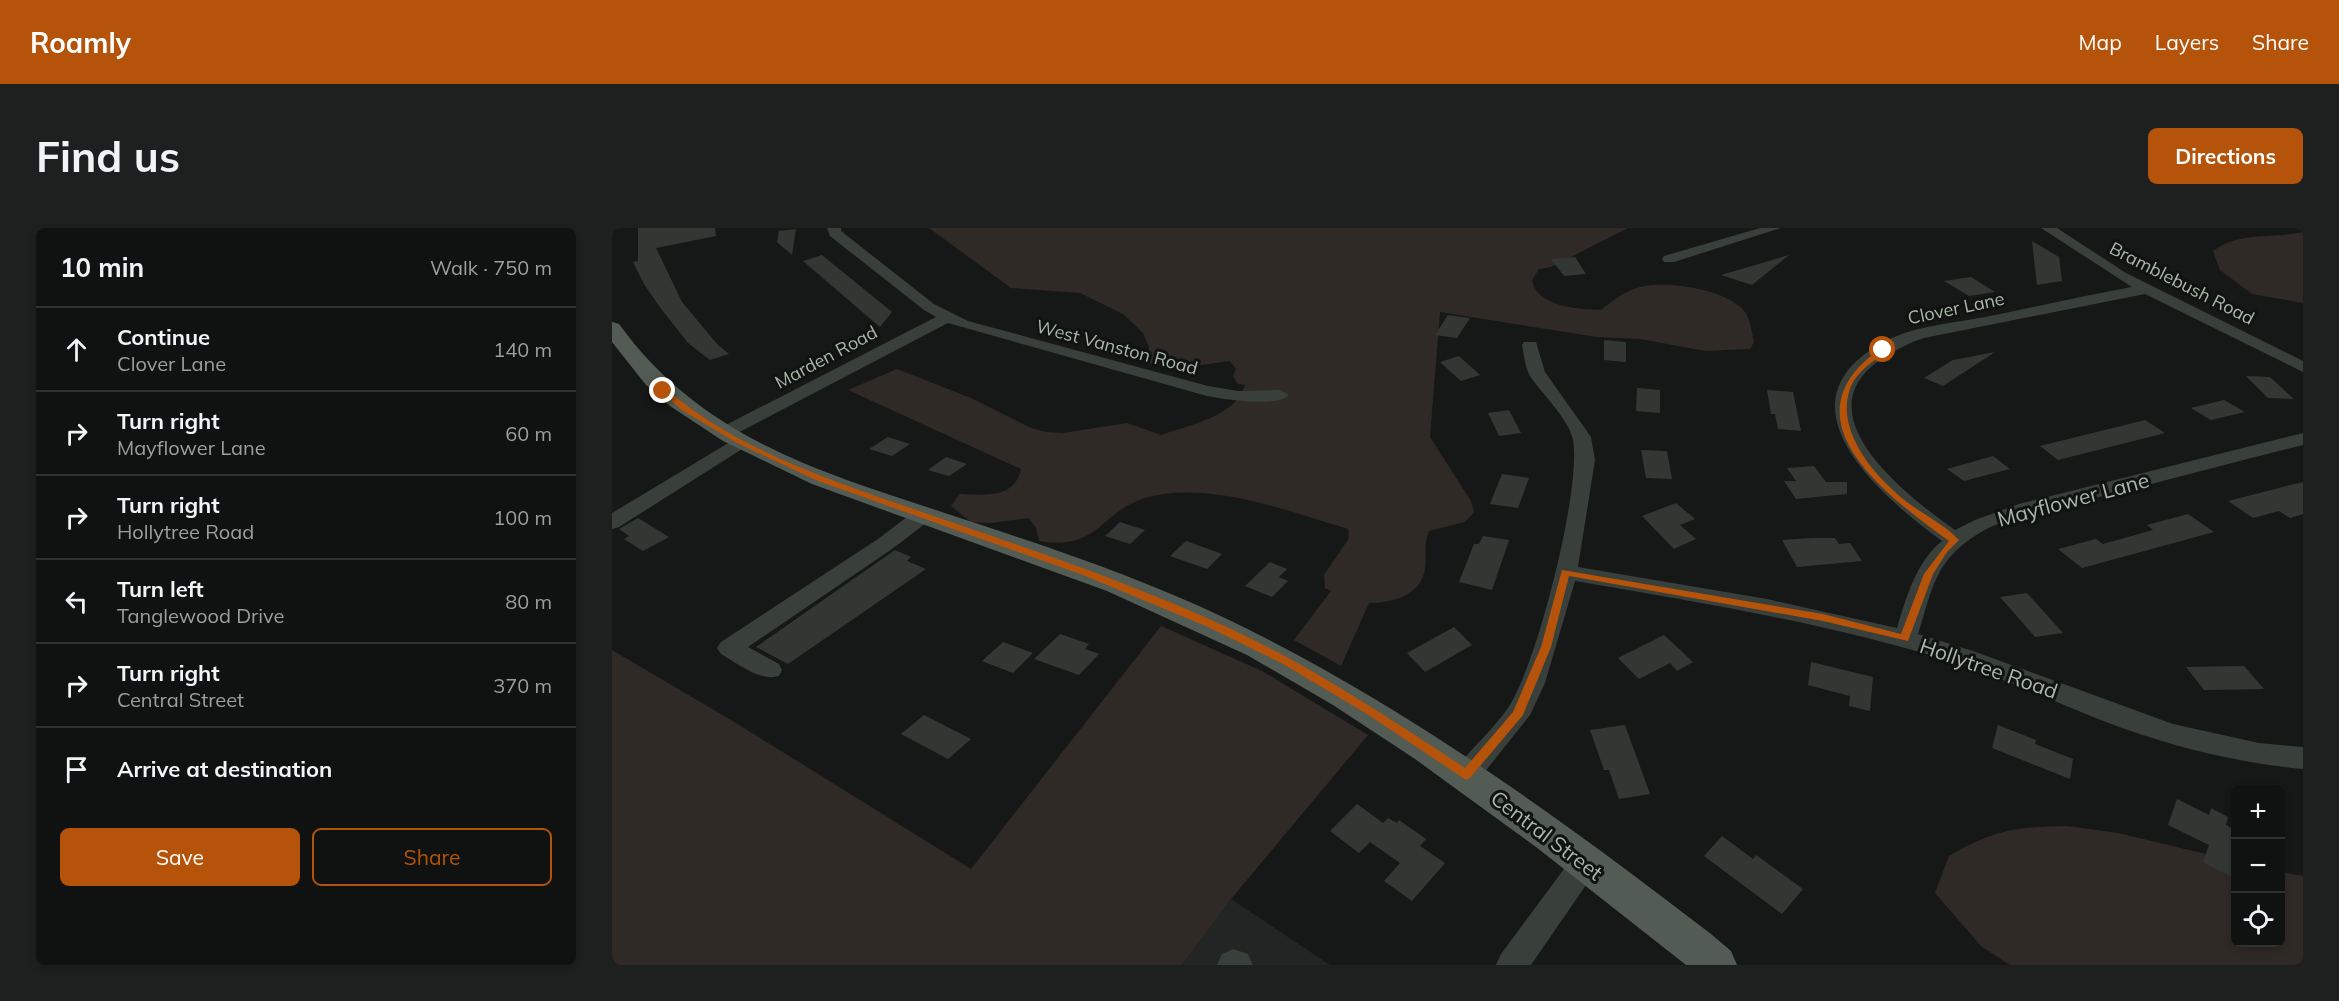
<!DOCTYPE html>
<meta charset="utf-8">
<style>
:root{--surface:#101211;--page:#1e201f;--text:#f1f3f6;--muted:#9c9e9f;--line:#303231;--accent:#b45309}
body{margin:0;font-family:Mulish,sans-serif;background:var(--page);color:var(--text)}
.controls{position:absolute;right:18px;bottom:18px;display:grid;overflow:hidden;border-radius:9px;box-shadow:0 3px 9px #0003}
.controls button{width:54px;height:54px;display:grid;place-items:center;padding:0;border:0;border-bottom:2px solid var(--line);background:var(--surface);color:var(--text);font:30px sans-serif}
.stop{position:absolute;width:18px;height:18px;margin:-14px;border:4px solid #b45309;border-radius:50%;background:#fff}
.stop.end{background:#b45309;border-color:#fff;box-shadow:0 2px 6px #0008}
.list{margin:0;padding:0;list-style:none}
h2{display:flex;justify-content:space-between;align-items:center;height:78px;margin:0;padding:0 24px;font-size:26px}
h2 small{font-size:20px;font-weight:400;color:var(--muted)}
.list li{display:grid;grid-template-columns:39px 1fr auto;gap:18px;align-items:center;box-sizing:border-box;height:84px;padding:0 24px;border-top:2px solid var(--line)}
.list b{display:block;font-size:22px;white-space:nowrap}
.list p{margin:0;font-size:20px;white-space:nowrap;color:var(--muted)}
.list em{font-size:20px;font-style:normal;color:var(--muted)}
.actions{display:flex;gap:12px;padding:18px 24px}
.actions a{flex:1;padding:14px 0;border:2px solid var(--accent);border-radius:9px;text-align:center;font-size:21px;color:var(--accent)}
.actions .main{background:var(--accent);color:#fff}
.icon{flex:none;width:33px;height:33px;fill:none;stroke:currentColor;stroke-width:2;stroke-linecap:round;stroke-linejoin:round}
.map{position:relative;flex:none;width:1691px;height:737px;overflow:hidden;border-radius:9px}
header{display:flex;align-items:center;gap:36px;box-sizing:border-box;height:84px;padding:0 30px;background:var(--accent);color:#fff}
header strong{font-size:28px}
nav{display:flex;gap:33px;margin-inline-start:auto;font-size:21px}
.intro{display:flex;align-items:center;justify-content:space-between;box-sizing:border-box;height:144px;padding:0 36px}
h1{margin:0;font-size:42px}
.button{padding:15px 27px;border-radius:9px;background:var(--accent);color:#fff;font-size:21px;font-weight:700}
main{display:flex;gap:36px;padding:0 36px}
aside{flex:1;background:var(--surface);border-radius:9px;box-shadow:0 3px 9px #0003}
.map>svg:first-child{display:block}
.built{fill:#222523}
.green{fill:#302a26}
.building{fill:#333734}
.lines{fill:none;stroke-linecap:round;stroke-linejoin:round}
.minor{fill:#393f3a;fill-rule:evenodd}
.major{fill:#535c54;fill-rule:evenodd}
.route{fill:#b45309}
.labels{text-anchor:middle;dominant-baseline:central;stroke-width:6;stroke-linejoin:round;paint-order:stroke}
.far-street-label{font-size:18px;fill:#a9b8a8;stroke:#111312}
.street-label{font-size:21px;fill:#a9b8a8;stroke:#111312}
</style>
<header>
<strong>Roamly</strong>
<nav><a>Map</a><a>Layers</a><a>Share</a></nav>
</header>
<div class="intro"><h1>Find us</h1><a class="button">Directions</a></div>
<main>
<aside>
<h2>10 min<small>Walk · 750 m</small></h2>
<ul class="list">
<li><svg class="icon" aria-label="ahead" viewBox="0 0 24 24"><path d="M12 20V5M6 11l6-6 6 6"/></svg><div><b>Continue</b><p>Clover Lane</p></div><em>140 m</em></li>
<li><svg class="icon" aria-label="right" viewBox="0 0 24 24"><path d="M7 20v-9h11M14 6l5 5-5 5"/></svg><div><b>Turn right</b><p>Mayflower Lane</p></div><em>60 m</em></li>
<li><svg class="icon" aria-label="right" viewBox="0 0 24 24"><path d="M7 20v-9h11M14 6l5 5-5 5"/></svg><div><b>Turn right</b><p>Hollytree Road</p></div><em>100 m</em></li>
<li><svg class="icon" aria-label="left" viewBox="0 0 24 24"><path d="M17 20v-9H6M10 6l-5 5 5 5"/></svg><div><b>Turn left</b><p>Tanglewood Drive</p></div><em>80 m</em></li>
<li><svg class="icon" aria-label="right" viewBox="0 0 24 24"><path d="M7 20v-9h11M14 6l5 5-5 5"/></svg><div><b>Turn right</b><p>Central Street</p></div><em>370 m</em></li>
<li><svg class="icon" aria-label="arrive" viewBox="0 0 24 24"><path d="M6 21V4h12l-3 4 3 4H6"/></svg><div><b>Arrive at destination</b></div></li>
</ul>
<div class="actions"><a class="main">Save</a><a>Share</a></div>
</aside>
<div class="map">
<svg width="1691" height="737" viewBox="0 0 1691 737">
<rect width="100%" height="100%" fill="#161817"/>
<polygon class="built" points="619,671 718,737 570,737"/>
<g class="green">
<path d="M317 0H1016L939 39 927 41 920 52C925 79 965 81 989 82 1001 72 1013 63 1028 59 1054 52 1116 61 1133 84 1138 91 1140 105 1142 114L1138 121 1093 123 1028 111 985 109 828 84 818 209 859 273 862 284 853 294 817 303C811 317 815 327 813 341 809 368 779 375 757 375L729 438 682 412 719 363 713 360 712 347 737 310 736 301C677 283 594 252 533 270 488 284 487 323 427 313L424 300 417 290 378 295 359 294 339 278 348 266C373 267 403 271 409 241L236 162 285 141 359 170 419 200 434 204 451 205 515 195 549 207C576 197 624 189 633 157L626 156 621 148 624 141 618 133 560 141 536 135 537 119 531 105 511 86 468 65 399 60Z"/>
<path d="M1691 4V75L1640 66 1608 42 1601 23C1627 3 1661 11 1691 4Z"/>
<polygon points="549,398 650,443 756,507 619,671 570,737 0,737 0,422 124,495 359,641"/>
<path d="M1455 598 1506 605 1623 633 1624 714H1668L1669 644 1691 648V737H1398L1369 718 1323 665 1337 628C1383 602 1402 599 1455 598Z"/>
</g>
<g class="building">
<polygon points="26,0 103,0 104,8 44,20 70,74 105,116 117,126 98,132 76,115 47,78 32,56 21,34 26,33"/>
<polygon points="184,1 180,27 165,14 167,3"/>
<polygon points="1420,13 1447,29 1450,53 1425,57"/>
<polygon points="210,27 280,84 268,99 191,33"/>
<polygon points="1177,27 1140,57 1109,47"/>
<polygon points="963,29 974,46 952,48 939,31"/>
<polygon points="1359,49 1383,64 1357,68 1332,53"/>
<polygon points="836,87 858,90 845,110 823,107"/>
<polygon points="992,112 1014,114 1014,134 992,132"/>
<polygon points="1383,124 1331,158 1312,150 1341,132"/>
<polygon points="847,128 868,147 849,153 828,134"/>
<polygon points="1634,148 1658,149 1682,171 1656,170"/>
<polygon points="1025,160 1048,162 1048,185 1024,183"/>
<polygon points="1155,162 1181,164 1189,203 1166,201 1163,186 1159,186"/>
<polygon points="1612,172 1633,184 1599,192 1579,180"/>
<polygon points="897,182 909,205 887,208 876,185"/>
<polygon points="1533,192 1553,205 1446,232 1428,218"/>
<polygon points="276,209 298,216 280,228 257,221"/>
<polygon points="1029,222 1055,223 1060,251 1034,250"/>
<polygon points="1381,228 1398,241 1352,253 1335,241"/>
<polygon points="334,229 355,236 337,248 316,242"/>
<polygon points="1202,238 1214,254 1235,254 1235,266 1184,271 1172,253 1184,253 1175,240"/>
<polygon points="890,246 917,250 906,280 878,276"/>
<polygon points="1691,254 1691,286 1678,290 1667,283 1641,290 1616,273"/>
<polygon points="1064,275 1083,291 1068,297 1084,311 1062,321 1030,288"/>
<polygon points="1576,286 1602,304 1470,340 1446,321 1484,311 1491,316 1541,302 1535,297"/>
<polygon points="26,290 57,309 31,323 12,311 17,308 7,301"/>
<polygon points="508,294 533,302 518,316 493,308"/>
<polygon points="871,308 897,312 880,362 847,354 862,316 867,316"/>
<polygon points="1200,310 1223,310 1227,316 1238,315 1250,333 1185,339 1170,312"/>
<polygon points="574,313 610,326 595,341 558,328"/>
<polygon points="283,322 299,329 295,333 314,341 176,436 144,419"/>
<polygon points="658,334 675,341 667,349 676,353 660,369 633,358"/>
<polygon points="1415,365 1451,405 1423,409 1388,369"/>
<polygon points="842,399 860,417 813,444 795,425"/>
<polygon points="448,406 477,416 473,421 487,426 467,447 422,431"/>
<polygon points="1052,407 1081,434 1065,443 1058,435 1027,451 1006,430"/>
<polygon points="391,414 421,425 401,445 370,433"/>
<polygon points="1199,434 1261,449 1258,483 1237,478 1238,468 1196,457"/>
<polygon points="1632,438 1652,461 1592,462 1574,439"/>
<polygon points="312,487 359,511 336,531 289,506"/>
<polygon points="1013,497 1038,566 1007,571 997,542 992,542 978,502"/>
<polygon points="1386,497 1424,512 1423,516 1461,531 1458,551 1380,520"/>
<polygon points="1565,571 1597,587 1599,580 1616,589 1614,597 1623,602 1623,651 1591,634 1597,617 1556,597"/>
<polygon points="745,576 771,595 776,590 785,595 787,592 814,611 808,618 833,635 800,673 772,653 788,635 758,614 747,625 718,603"/>
<polygon points="1110,608 1141,631 1144,627 1191,661 1170,686 1092,628"/>
</g>
<g class="lines">
<g class="minor">
<path d="M215 0H229V3L322 76 356 93 596 158 626 163 668 162 677 167C666 180 611 171 595 168L336 95 118 209H106L103 205 106 201 324 89 312 82 218 8Z"/>
<polygon points="1148,0 1169,0 1062,34 1052,34 1050,31 1052,28"/>
<path d="M1429 0H1445L1514 45 1691 133V144L1533 66 1312 110C1296 115 1284 122 1271 130 1186 185 1295 268 1343 302L1363 292 1407 276 1691 205V217C1632 232 1573 247 1514 263 1458 277 1382 282 1340 327 1320 348 1315 379 1306 406L1361 423 1561 496 1647 515 1691 519V541C1628 535 1570 521 1510 500 1453 479 1398 452 1340 434 1217 395 1090 375 963 353L933 455 918 487 864 555 854 558 844 555 840 547 844 539C861 520 881 501 896 480 924 440 970 260 961 212 957 191 930 166 918 148 913 139 912 127 910 117L912 114H924L933 144 979 209 983 232 966 339 1155 371 1285 400C1294 370 1304 334 1330 313 1261 263 1157 169 1280 110 1309 97 1343 95 1373 89 1422 79 1471 68 1520 59Z"/>
<polygon points="128,208 135,210 137,214 135,218 7,299 0,301 0,285"/>
<path d="M311 281 318 282 321 287 318 292 280 321 136 419 167 436 170 442 167 448C148 454 125 435 109 426L105 420 109 414 266 311 304 282Z"/>
<polygon points="973,622 983,626 988,635 983,644 919,737 884,737 889,726 963,626"/>
<polygon points="621,721 636,726 641,737 605,737 610,726"/>
</g>
<path class="major" d="M0 94 7 96C94 216 220 247 354 292 442 321 531 351 615 391 788 474 947 589 1099 706L1119 723 1125 737H1074L924 619 803 531 721 477 635 427 495 363 200 256 111 213 58 178 34 157 0 114Z"/>
</g>
<path class="route" d="M1269 120 1275 122C1262 134 1244 143 1238 161 1223 204 1264 250 1295 274 1312 287 1333 297 1347 312L1335 324 1321 346 1296 413 1211 393 957 348 939 419 911 487 858 550 854 552 755 486 671 436 596 399 471 347 206 253 125 215 70 182 47 163 54 161C119 217 204 247 284 275 348 297 413 319 476 342 545 368 615 396 680 432 739 465 796 502 853 540L901 484 929 419 950 342 1211 386 1289 406 1312 346 1337 313C1274 267 1169 191 1269 120Z"/>
<g class="labels">
<g class="far-street-label">
<text transform="translate(1570 55) rotate(27)">Bramblebush Road</text>
<text transform="translate(1344 80) rotate(-12)">Clover Lane</text>
<text transform="translate(505 119) rotate(15)">West Vanston Road</text>
<text transform="translate(214 129) rotate(-28)">Marden Road</text>
</g>
<g class="street-label">
<text transform="translate(1461 271) rotate(-15)">Mayflower Lane</text>
<text transform="translate(1377 440) rotate(19)">Hollytree Road</text>
<text transform="translate(935 607) rotate(37)">Central Street</text>
</g>
</g>
</svg>
<div class="controls">
<button>+</button>
<button>−</button>
<button><svg class="icon" aria-label="locate" viewBox="0 0 24 24"><circle cx="12" cy="12" r="6"/><path d="M12 2v4M12 18v4M2 12h4M18 12h4"/></svg></button>
</div>
<div class="stop" style="left:1271px;top:122px"></div>
<div class="stop end" style="left:51px;top:163px"></div>
</div>
</main>
